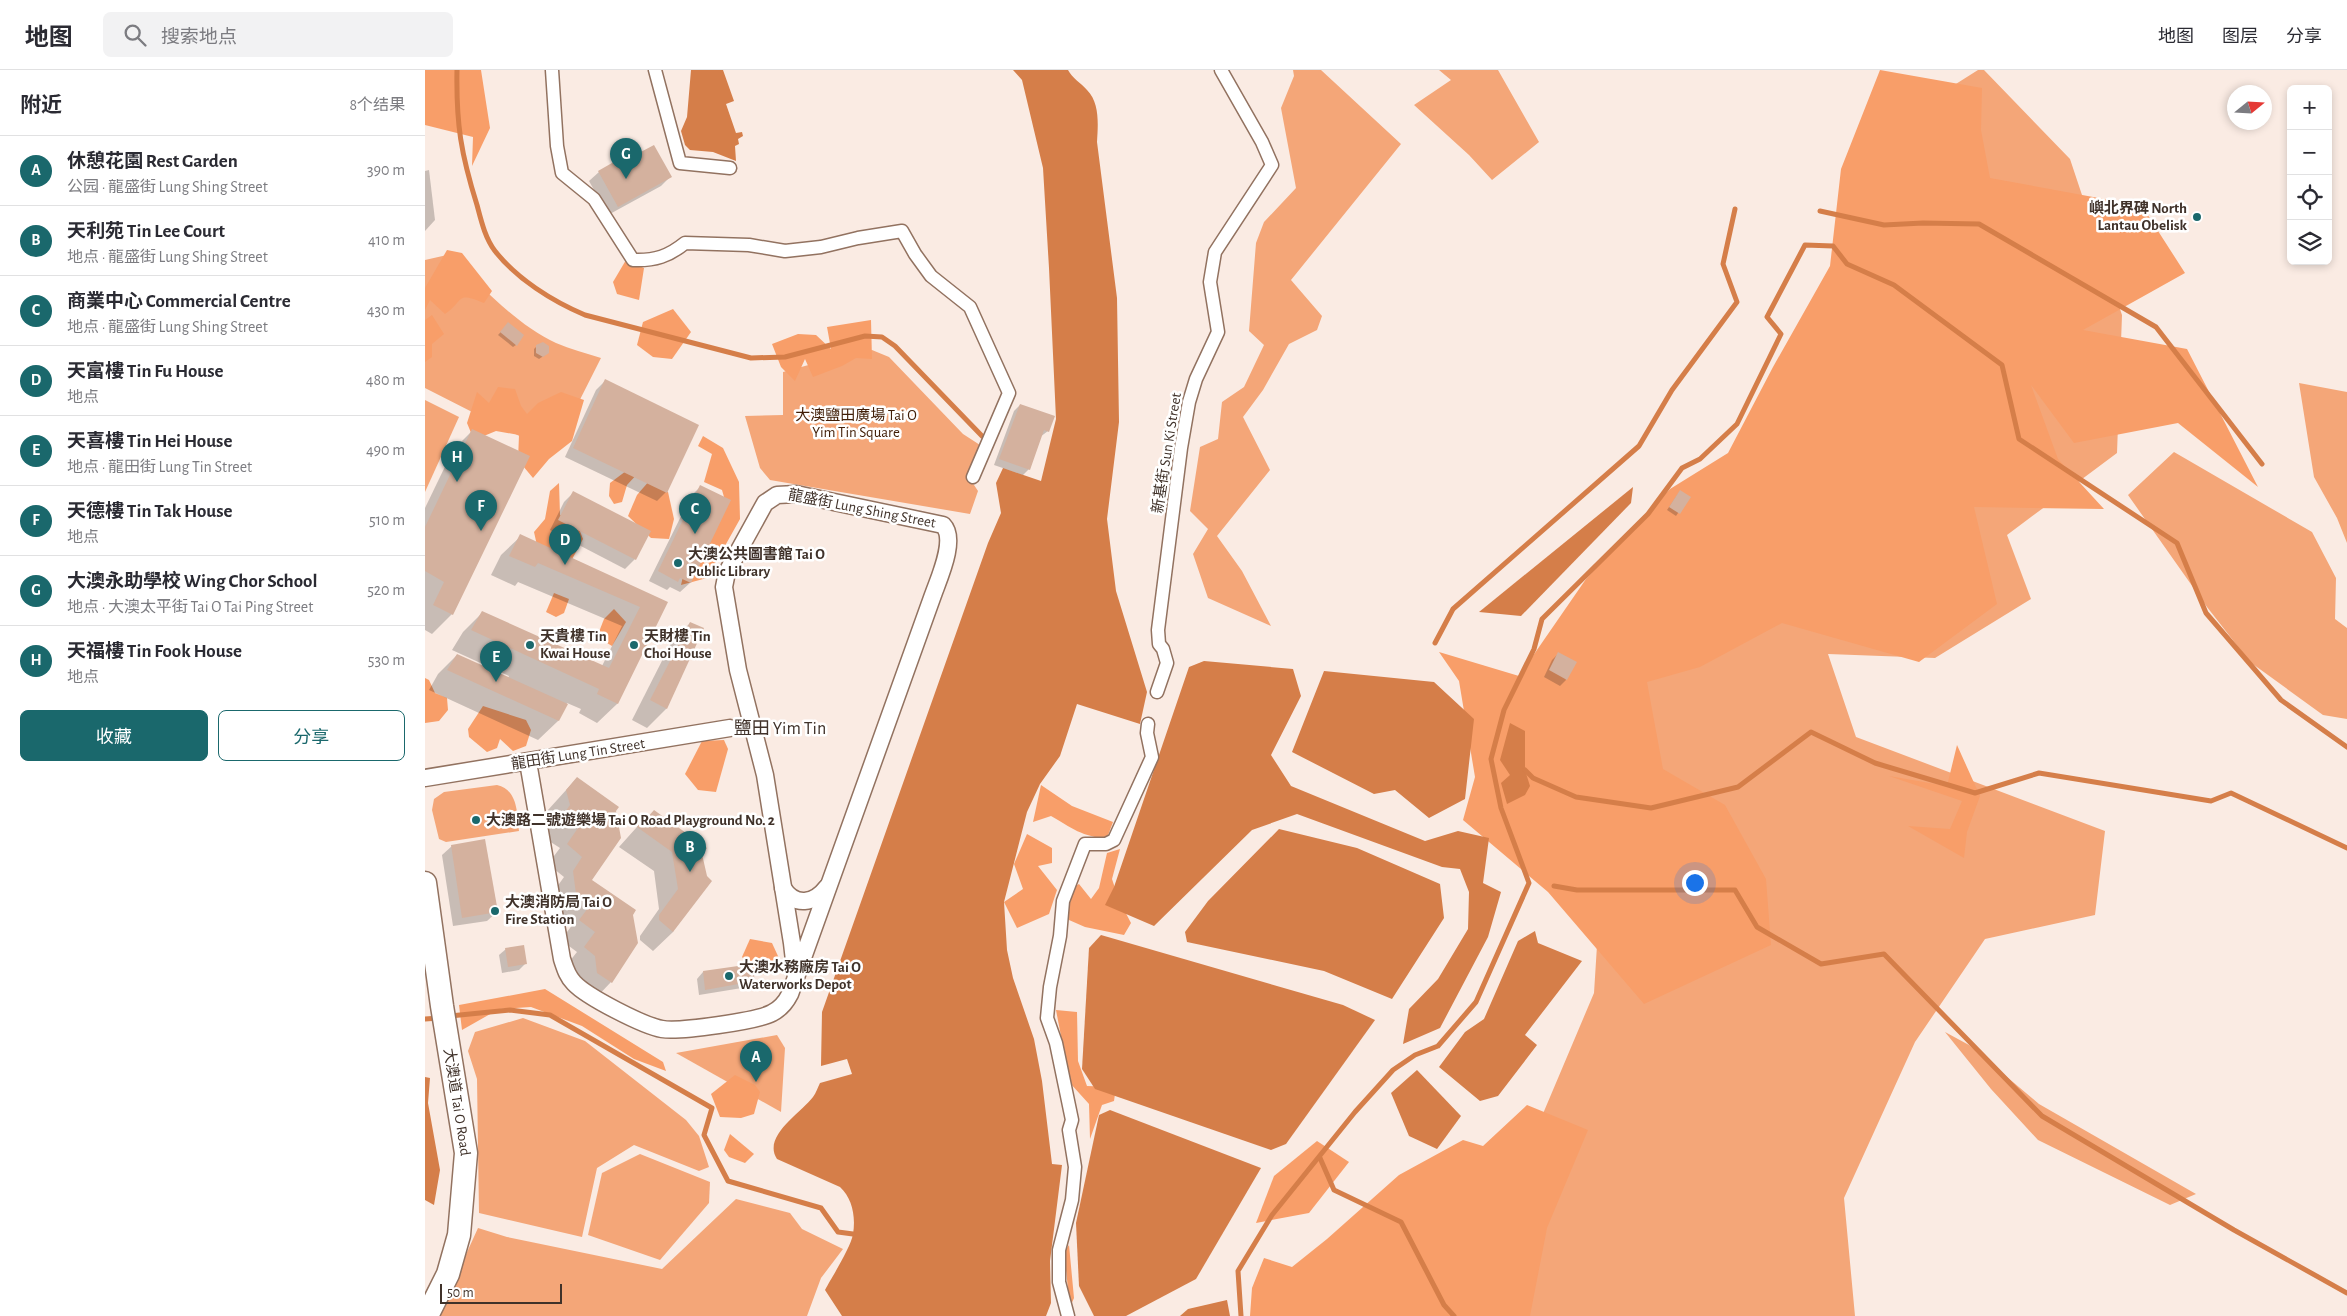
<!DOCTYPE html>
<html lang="zh">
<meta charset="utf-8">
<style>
:root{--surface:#fff;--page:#f2f2f3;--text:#2b2b33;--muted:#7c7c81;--line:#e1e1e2;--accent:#1a686c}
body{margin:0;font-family:"Alegreya Sans","Noto Sans SC",sans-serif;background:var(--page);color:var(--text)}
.controls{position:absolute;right:15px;top:15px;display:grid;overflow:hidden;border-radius:8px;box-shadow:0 2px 8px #0003}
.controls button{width:45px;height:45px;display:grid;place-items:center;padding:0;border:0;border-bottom:1px solid var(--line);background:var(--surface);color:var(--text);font:25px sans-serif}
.compass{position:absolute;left:1802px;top:15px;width:45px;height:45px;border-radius:50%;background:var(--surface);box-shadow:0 2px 8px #0003;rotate:72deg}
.scale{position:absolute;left:15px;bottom:12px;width:122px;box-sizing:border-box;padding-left:5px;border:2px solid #40322a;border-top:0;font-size:14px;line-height:18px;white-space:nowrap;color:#40322a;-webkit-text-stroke:4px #fff;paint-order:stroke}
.you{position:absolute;left:1269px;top:812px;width:18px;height:18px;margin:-12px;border:4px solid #fff;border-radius:50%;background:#1a73e8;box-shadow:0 0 0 8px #1a73e833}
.badge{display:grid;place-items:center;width:32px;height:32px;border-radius:50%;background:var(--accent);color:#fff;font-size:16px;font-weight:700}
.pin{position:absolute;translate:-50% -41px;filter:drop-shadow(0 1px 2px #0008)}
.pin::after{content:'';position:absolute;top:26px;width:18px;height:15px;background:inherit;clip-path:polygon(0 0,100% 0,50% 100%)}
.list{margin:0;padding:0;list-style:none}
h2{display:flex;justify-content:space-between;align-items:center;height:65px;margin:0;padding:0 20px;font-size:21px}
h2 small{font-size:16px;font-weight:400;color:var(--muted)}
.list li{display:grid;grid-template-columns:32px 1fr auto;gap:15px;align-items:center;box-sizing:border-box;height:70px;padding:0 20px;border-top:1px solid var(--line)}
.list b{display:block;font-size:19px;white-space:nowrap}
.list p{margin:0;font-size:16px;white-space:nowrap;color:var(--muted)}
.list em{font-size:16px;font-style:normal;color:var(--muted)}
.actions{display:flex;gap:10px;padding:15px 20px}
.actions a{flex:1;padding:11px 0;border:1px solid var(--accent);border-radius:8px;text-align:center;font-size:18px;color:var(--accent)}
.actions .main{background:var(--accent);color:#fff}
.icon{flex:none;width:28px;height:28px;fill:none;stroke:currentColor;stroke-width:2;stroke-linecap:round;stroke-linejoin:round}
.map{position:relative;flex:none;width:1922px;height:1246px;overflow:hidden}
header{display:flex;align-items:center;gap:30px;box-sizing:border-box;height:70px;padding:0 25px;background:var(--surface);border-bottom:1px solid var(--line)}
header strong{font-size:24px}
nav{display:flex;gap:28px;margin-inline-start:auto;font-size:18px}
.search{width:350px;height:45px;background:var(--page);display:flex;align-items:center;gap:12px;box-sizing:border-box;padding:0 18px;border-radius:8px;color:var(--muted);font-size:19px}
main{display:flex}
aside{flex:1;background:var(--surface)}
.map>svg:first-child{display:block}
.green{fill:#f4a678}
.forest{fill:#f89e69}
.water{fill:#d57e49}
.shadow{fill:#0003}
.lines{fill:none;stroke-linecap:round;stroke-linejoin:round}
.stream{stroke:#d57e49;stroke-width:5}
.building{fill:#d4b19e}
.pedestrian-casing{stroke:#927260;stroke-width:15}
.minor-casing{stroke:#927260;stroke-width:19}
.secondary-casing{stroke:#927260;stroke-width:25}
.pedestrian{stroke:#fff;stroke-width:12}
.minor{stroke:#fff;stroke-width:16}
.secondary{stroke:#fff;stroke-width:22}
.poi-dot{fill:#1a686c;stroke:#fff;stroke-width:2}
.labels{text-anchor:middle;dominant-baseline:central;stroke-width:5;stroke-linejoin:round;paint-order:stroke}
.poi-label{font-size:15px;font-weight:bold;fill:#40322a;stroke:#fff;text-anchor:start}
.park-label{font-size:15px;fill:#411e07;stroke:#fff}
.street-label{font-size:15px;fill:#40322a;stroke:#fff}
.quarter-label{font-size:18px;fill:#40322a;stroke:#fff}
</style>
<header>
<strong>地图</strong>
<div class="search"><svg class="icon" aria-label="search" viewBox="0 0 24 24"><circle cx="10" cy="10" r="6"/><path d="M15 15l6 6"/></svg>搜索地点</div>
<nav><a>地图</a><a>图层</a><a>分享</a></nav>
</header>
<main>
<aside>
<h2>附近<small>8个结果</small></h2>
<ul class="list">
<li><span class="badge">A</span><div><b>休憩花園 Rest Garden</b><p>公园 · 龍盛街 Lung Shing Street</p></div><em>390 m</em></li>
<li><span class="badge">B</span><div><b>天利苑 Tin Lee Court</b><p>地点 · 龍盛街 Lung Shing Street</p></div><em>410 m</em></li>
<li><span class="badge">C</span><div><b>商業中心 Commercial Centre</b><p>地点 · 龍盛街 Lung Shing Street</p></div><em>430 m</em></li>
<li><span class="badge">D</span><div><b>天富樓 Tin Fu House</b><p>地点</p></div><em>480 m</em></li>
<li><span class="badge">E</span><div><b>天喜樓 Tin Hei House</b><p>地点 · 龍田街 Lung Tin Street</p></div><em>490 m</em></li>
<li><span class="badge">F</span><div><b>天德樓 Tin Tak House</b><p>地点</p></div><em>510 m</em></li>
<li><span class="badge">G</span><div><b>大澳永助學校 Wing Chor School</b><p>地点 · 大澳太平街 Tai O Tai Ping Street</p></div><em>520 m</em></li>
<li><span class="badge">H</span><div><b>天福樓 Tin Fook House</b><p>地点</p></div><em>530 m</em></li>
</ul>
<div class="actions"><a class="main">收藏</a><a>分享</a></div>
</aside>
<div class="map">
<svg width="1922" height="1246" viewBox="0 0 1922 1246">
<rect width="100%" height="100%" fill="#faebe3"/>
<g class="green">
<polygon points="868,0 896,0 976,74 866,210 897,246 892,260 864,274 838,320 818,347 845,400 792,466 817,501 846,556 783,528 768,484 783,459 765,441 775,377 793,369 797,332 819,317 839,275 824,261 831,173 839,152 871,118 856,38 869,6"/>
<polygon points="1014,0 1073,0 1114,72 1067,110 1044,85 989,35 1026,10"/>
<polygon points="1553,0 1559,0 1645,89 1697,245 1692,383 1582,465 1606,529 1510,588 1403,584 1431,667 1680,761 1670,845 1560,869 1490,972 1419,1128 1430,1246 1093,1246 1117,1046 1169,923 1177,796 1184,626 1315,527 1477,48"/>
<path d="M22 185C57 215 88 253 131 273 145 279 161 283 176 288L128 383 0 318V190Z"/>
<polygon points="447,280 464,287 538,364 555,375 543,406 553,421 545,444 345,410 335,398 320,346 358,345 358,302 431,282"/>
<polygon points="1874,313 1922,322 1922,473 1912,448 1889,407"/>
<polygon points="0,330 34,347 0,422"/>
<polygon points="1749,382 1887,462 1911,508 1910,549 1922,558 1922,649 1898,645 1825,592 1782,537 1703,425"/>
<path d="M72 715C93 720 92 743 94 761L21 772 14 769 7 740 9 729 19 722Z"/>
<polygon points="98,948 160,971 261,1050 274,1066 284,1097 274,1101 209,1075 172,1098 157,1167 54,1143 52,1009 43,981 50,962"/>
<polygon points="1520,962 1544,975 1614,1034 1771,1124 1745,1135 1613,1070 1566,1019"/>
<polygon points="352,965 360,978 356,1042 251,983"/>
<polygon points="215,1084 285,1112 284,1133 235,1190 163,1165 177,1103"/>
<polygon points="311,1129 365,1143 377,1159 418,1179 396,1208 382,1246 13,1246 53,1158 82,1167 237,1199"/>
</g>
<g class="forest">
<polygon points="0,0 56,0 65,58 47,96 48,67 0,55"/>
<polygon points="1455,0 1557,18 1556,60 1565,108 1717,136 1760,203 1658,260 1762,279 1833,417 1753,353 1649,373 1606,315 1633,389 1679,439 1549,437 1572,534 1494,592 1357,553 1275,597 1222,612 1238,699 1300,735 1341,809 1346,875 1219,934 1123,822 1038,750 1050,707 1034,611 1014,582 1094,606 1161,509 1209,456 1245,419 1303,383 1348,297 1405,196 1416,99"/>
<path d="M22 180 37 183 67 221 59 233C30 221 40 230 20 244L5 230 0 240V218Z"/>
<polygon points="201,190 219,198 214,230 192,224 188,212"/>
<polygon points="248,239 266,262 247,289 228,287 212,275 218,252"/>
<polygon points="7,245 19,264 7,274 7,287 0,292 0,250"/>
<polygon points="446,250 447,289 431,288 417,296 388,307 380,289 370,311 356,297 347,274 373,264 391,265 406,279 402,257"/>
<polygon points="73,317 90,319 96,336 102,344 113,333 136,322 159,330 147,371 124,389 108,408 93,390 94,365 71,361 49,370 42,353 52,322 64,333"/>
<polygon points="278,366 298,378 314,412 315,449 282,508 256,515 260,498 301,434 297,420 279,412 287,384 273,376"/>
<polygon points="205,398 214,402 202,415 197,432 189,434 184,426 185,413"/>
<polygon points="225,410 243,422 249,449 244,469 226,468 203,446 212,425"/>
<polygon points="134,413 135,445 151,451 158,469 144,495 113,480 109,462 120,449 125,421"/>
<polygon points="129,523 144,529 139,543 131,547 121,542"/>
<polygon points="189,539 201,552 187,576 172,567 179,549"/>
<polygon points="0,608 4,610 10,623 22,628 23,640 14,651 0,653"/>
<polygon points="58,636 101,650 106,660 101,676 88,681 75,669 72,678 62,682 44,667 43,659"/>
<polygon points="299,670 303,679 291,722 273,720 260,704 277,671"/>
<polygon points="1532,675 1555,726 1542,762 1539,788 1483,756 1525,759 1537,731 1464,706 1522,716"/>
<path d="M616 715 647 736 688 752 682 768C659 768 645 757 626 746L608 752Z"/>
<polygon points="602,764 627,778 627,793 613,796 632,820 624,844 592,858 579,832 598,819 589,794"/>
<polygon points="695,779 687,809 694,830 706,853 699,865 660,857 644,850 635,825 654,814 666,829 674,818 682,783"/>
<polygon points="325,869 347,873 358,897 351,903 333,905 317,887"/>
<polygon points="120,919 238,992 241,1001 209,989 157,956 106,937 74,939 37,960 34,935"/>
<polygon points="631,940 652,942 653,991 662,1016 691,1017 689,1031 677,1035 665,1069 664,1034 645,1013"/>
<polygon points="310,1005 330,1015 335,1022 329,1044 316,1048 295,1047 286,1024"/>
<polygon points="1102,1035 1163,1060 1122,1158 1105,1246 825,1246 827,1218 839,1188 867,1197 902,1169 974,1105 1038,1070 1058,1076"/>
<polygon points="305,1064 329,1084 320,1093 304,1087 299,1080"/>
<polygon points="892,1071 924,1092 884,1143 831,1153 849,1106"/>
<polygon points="644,1175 649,1228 645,1237 639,1182"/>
</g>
<g class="water">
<polygon points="266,0 298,0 309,31 301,34 311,63 317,62 318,66 313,69 314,74 310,76 311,91 288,82 265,80 260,75 256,61 262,47"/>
<path d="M588 0H643C647 8 656 13 662 20 675 33 673 55 672 72L692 228 694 352 682 449 691 521 722 622 715 654 652 634 635 686 615 714 602 742 579 832 582 880 588 908 609 969 617 1011 627 1094 637 1095 625 1191 626 1233 621 1246H417L400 1220C407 1207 426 1177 428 1164 431 1146 427 1128 415 1117L352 1089C337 1066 376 1043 388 1027 391 1023 393 1017 395 1013L427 1004 422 989 396 996 397 942 563 473 576 443 571 413 578 398 616 411 631 349 624 198 618 98 597 10Z"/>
<polygon points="1208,417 1206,433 1096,546 1054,542"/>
<polygon points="779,591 868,599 876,626 846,685 866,716 1000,771 1033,761 1064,768 1058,813 1076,822 1063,867 1015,958 978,974 984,939 1013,909 1043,859 1044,822 1035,799 1017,797 872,744 827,760 729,856 680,835 689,817 764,597"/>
<polygon points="899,601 1009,612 1049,649 1040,729 1004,748 970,720 949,724 867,682"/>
<polygon points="1085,653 1100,661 1100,700 1105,716 1100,725 1082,734 1076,713 1085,705 1075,690"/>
<polygon points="854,759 932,778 1015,814 1019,848 967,929 899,901 762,872 760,862 783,831"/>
<polygon points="1110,861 1113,873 1157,891 1100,965 1112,975 1073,1026 1055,1031 1014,997 1040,962 1059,949 1093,871"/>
<polygon points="676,865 918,935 950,950 861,1074 846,1080 670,1019 657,999 664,878"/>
<polygon points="992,1000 1036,1046 1012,1079 984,1066 966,1023"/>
<polygon points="0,1007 5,1008 3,1033 15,1100 9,1135 0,1130"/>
<polygon points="685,1040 836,1098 771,1209 701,1246 669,1246 654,1216 651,1153 674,1045"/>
<polygon points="802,1230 805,1246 755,1246 763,1239"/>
</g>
<g class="shadow">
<polygon points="210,87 245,107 236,116 183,145 164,111 174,102"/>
<polygon points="4,100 10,150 0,161 0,101"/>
<polygon points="83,254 91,275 88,277 73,265"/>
<polygon points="112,276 120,285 114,289 109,286 109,279"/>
<polygon points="180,311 241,422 232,431 140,387 171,320"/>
<polygon points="595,335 623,361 615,367 604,399 598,405 569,395 589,341"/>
<polygon points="47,361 103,387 27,544 7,564 0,560 0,438 28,380"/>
<polygon points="275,417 304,431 265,513 255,522 245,517 242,520 224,511 266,426"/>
<polygon points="1255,421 1264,427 1251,446 1242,440"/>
<polygon points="149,422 210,489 200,499 125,460 139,432"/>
<polygon points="96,466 241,532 192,634 172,653 154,643 156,639 142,633 133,651 113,670 4,620 13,604 32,585 83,608 84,606 27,580 38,562 57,543 177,596 197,556 93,512 90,516 66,505 76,485"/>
<polygon points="265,553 278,559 241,639 222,658 207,650 246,573"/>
<polygon points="1133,584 1141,610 1135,616 1119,607 1127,590"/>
<polygon points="152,708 165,810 207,845 186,912 167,932 140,897 152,882 136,870 148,854 132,843 129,821 139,807 123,794 135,778 118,767 126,755 123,740"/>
<polygon points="220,748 276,784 248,862 228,881 215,870 215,866 234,839 229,801 194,777"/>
<polygon points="27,776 72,842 62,851 28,856 17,785"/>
<polygon points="81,879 100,894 94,900 77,903 74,885"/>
<polygon points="278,902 329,911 323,917 274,925 272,909"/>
</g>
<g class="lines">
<g class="stream">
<path d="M32 0C31 54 36 84 52 135 56 150 60 168 70 181 92 209 127 231 160 245L326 288 360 287 440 266 457 267 470 276 557 366"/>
<polyline points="1395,141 1459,155 1498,153 1554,154 1731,257 1837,394"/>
<polyline points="1010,573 1028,539 1214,376 1247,320 1312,232 1298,194 1310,139"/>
<polyline points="1100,700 1108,708 1151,727 1226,738 1313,717 1386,662 1450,693 1550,723 1614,703 1786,731 1806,723 1922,778"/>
<polyline points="1129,816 1152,820 1310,820 1332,857 1396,894 1459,884 1617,1046 1809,1160 1922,1223"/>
<polyline points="25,946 85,940 125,945 287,1038 279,1065 303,1111 396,1138 413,1162 428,1164"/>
<polyline points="0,949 14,948"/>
<polyline points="895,1088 909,1120 976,1152 1019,1235 1029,1246"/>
<polyline points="816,1246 813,1201 847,1145 930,1042 968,1000 990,985 1013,976 1051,932 1104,813 1076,738 1066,689 1079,640 1109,579 1117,549 1223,444 1257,398 1275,389 1312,354 1356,264 1342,247 1380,175 1408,176 1422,194 1469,215 1577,295 1594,369 1752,473 1781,543 1856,630 1922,677"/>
</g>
</g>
<g class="building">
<polygon points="229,75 247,107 193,137 173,101 208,81 210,85"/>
<polygon points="83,252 99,265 92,276 75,262"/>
<polygon points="118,272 124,276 124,283 118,287 111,283 111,275"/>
<polygon points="180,309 274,355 242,423 148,378"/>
<polygon points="595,334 630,346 624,362 619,360 605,400 574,389"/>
<polygon points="47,359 105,386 28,545 8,535 19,512 0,501 0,457"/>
<polygon points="275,415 306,430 266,513 255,508 253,512 233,501"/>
<polygon points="1255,420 1266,427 1255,444 1244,437"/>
<polygon points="148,421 226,461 211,490 133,450"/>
<polygon points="95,464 243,532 193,634 172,624 174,619 46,560 57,541 184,598 215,537 113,493 110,497 84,486"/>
<polygon points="265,552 279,558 242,639 225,630"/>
<polygon points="1133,582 1152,592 1142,610 1124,600"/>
<polygon points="32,584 143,634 134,651 22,600"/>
<polygon points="152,707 194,737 191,741 196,768 167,810 211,840 208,845 213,873 187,913 172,903 170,886 159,877 170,862 154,850 166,834 151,824 148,801 157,787 142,774 153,758 136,748 145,735 141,720"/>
<polygon points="229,740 282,778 277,784 282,806 287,811 248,862 234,850 234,845 253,819 247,782 212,757 220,746 222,748"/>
<polygon points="60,769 73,842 37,848 26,775"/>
<polygon points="99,875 102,894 83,897 80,878"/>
<polygon points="327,894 330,911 280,920 278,901"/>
</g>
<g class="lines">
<defs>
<g id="pedestrian">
<path d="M127 0 132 76 137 103 169 129 208 190C230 191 244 186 260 173L324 175 360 181 396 177 433 168 477 161 490 184 506 206 545 237 584 323 548 407"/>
<polyline points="230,0 255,93 305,98"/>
<polyline points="732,622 742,593 738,579 734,574 733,560 756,378 764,332 771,309 793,262 785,212 790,182 847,95 837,72 796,0"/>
<polyline points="643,1246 634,1212 634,1180 647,1130 650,1097 644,1060 647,1050 631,973 622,948 625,917 635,866 638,831 660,774 681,774 689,770 727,687 722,663 723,654"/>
</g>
<g id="minor">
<path d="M103 692 137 889C140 898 142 906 149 913 162 927 219 956 237 959 255 962 332 951 347 943 355 939 361 932 365 924L508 525C514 508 532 469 518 455L371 424 352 425 340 433 302 502 299 517 313 600 340 705 367 873 371 908"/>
<polyline points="0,708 305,658"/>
<path d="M358 818C370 837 389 834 402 817"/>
</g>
<polyline id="secondary" points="0,813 17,936 41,1083 34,1165 23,1204 2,1246"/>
</defs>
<use href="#pedestrian" class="pedestrian-casing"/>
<use href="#minor" class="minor-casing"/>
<use href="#secondary" class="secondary-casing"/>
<use href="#pedestrian" class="pedestrian"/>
<use href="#minor" class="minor"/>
<use href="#secondary" class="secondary"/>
</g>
<g class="poi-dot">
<circle cx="1772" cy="147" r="5"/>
<circle cx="253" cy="493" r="5"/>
<circle cx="105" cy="575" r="5"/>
<circle cx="209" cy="575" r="5"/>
<circle cx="51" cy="750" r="5"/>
<circle cx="70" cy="841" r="5"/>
<circle cx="304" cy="906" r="5"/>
</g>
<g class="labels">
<g class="poi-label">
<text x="1762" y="138" text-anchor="end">嶼北界碑 North<tspan x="1762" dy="17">Lantau Obelisk</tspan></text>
<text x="263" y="484">大澳公共圖書館 Tai O<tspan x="263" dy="17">Public Library</tspan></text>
<text x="115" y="566">天貴樓 Tin<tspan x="115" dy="17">Kwai House</tspan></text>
<text x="219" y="566">天財樓 Tin<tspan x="219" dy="17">Choi House</tspan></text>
<text x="61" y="750">大澳路二號遊樂場 Tai O Road Playground No. 2</text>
<text x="80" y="832">大澳消防局 Tai O<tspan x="80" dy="17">Fire Station</tspan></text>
<text x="314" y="897">大澳水務廠房 Tai O<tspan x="314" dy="17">Waterworks Depot</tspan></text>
</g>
<g class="park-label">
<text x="431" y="345">大澳鹽田廣場 Tai O<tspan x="431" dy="17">Yim Tin Square</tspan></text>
</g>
<g class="street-label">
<text transform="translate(742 383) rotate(-81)">新基街 Sun Ki Street</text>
<text transform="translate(437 439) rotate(11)">龍盛街 Lung Shing Street</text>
<text transform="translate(153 684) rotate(-9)">龍田街 Lung Tin Street</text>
<text transform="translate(32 1032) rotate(81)">大澳道 Tai O Road</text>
</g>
<g class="quarter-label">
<text x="355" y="659">鹽田 Yim Tin</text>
</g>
</g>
</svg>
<div class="controls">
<button>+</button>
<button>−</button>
<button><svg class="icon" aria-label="locate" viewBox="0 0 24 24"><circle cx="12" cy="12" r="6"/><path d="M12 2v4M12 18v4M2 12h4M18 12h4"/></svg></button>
<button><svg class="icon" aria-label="layers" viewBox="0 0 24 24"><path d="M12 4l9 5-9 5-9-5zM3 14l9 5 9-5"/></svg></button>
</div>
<svg class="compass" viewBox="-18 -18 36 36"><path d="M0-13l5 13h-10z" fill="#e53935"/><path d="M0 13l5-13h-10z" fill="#7c7c81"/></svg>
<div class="scale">50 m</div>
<div class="you"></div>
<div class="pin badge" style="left:331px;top:1012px">A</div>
<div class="pin badge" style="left:265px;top:802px">B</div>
<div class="pin badge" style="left:270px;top:464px">C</div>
<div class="pin badge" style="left:140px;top:495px">D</div>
<div class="pin badge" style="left:71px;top:612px">E</div>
<div class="pin badge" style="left:56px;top:461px">F</div>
<div class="pin badge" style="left:201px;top:109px">G</div>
<div class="pin badge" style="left:32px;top:412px">H</div>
</div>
</main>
